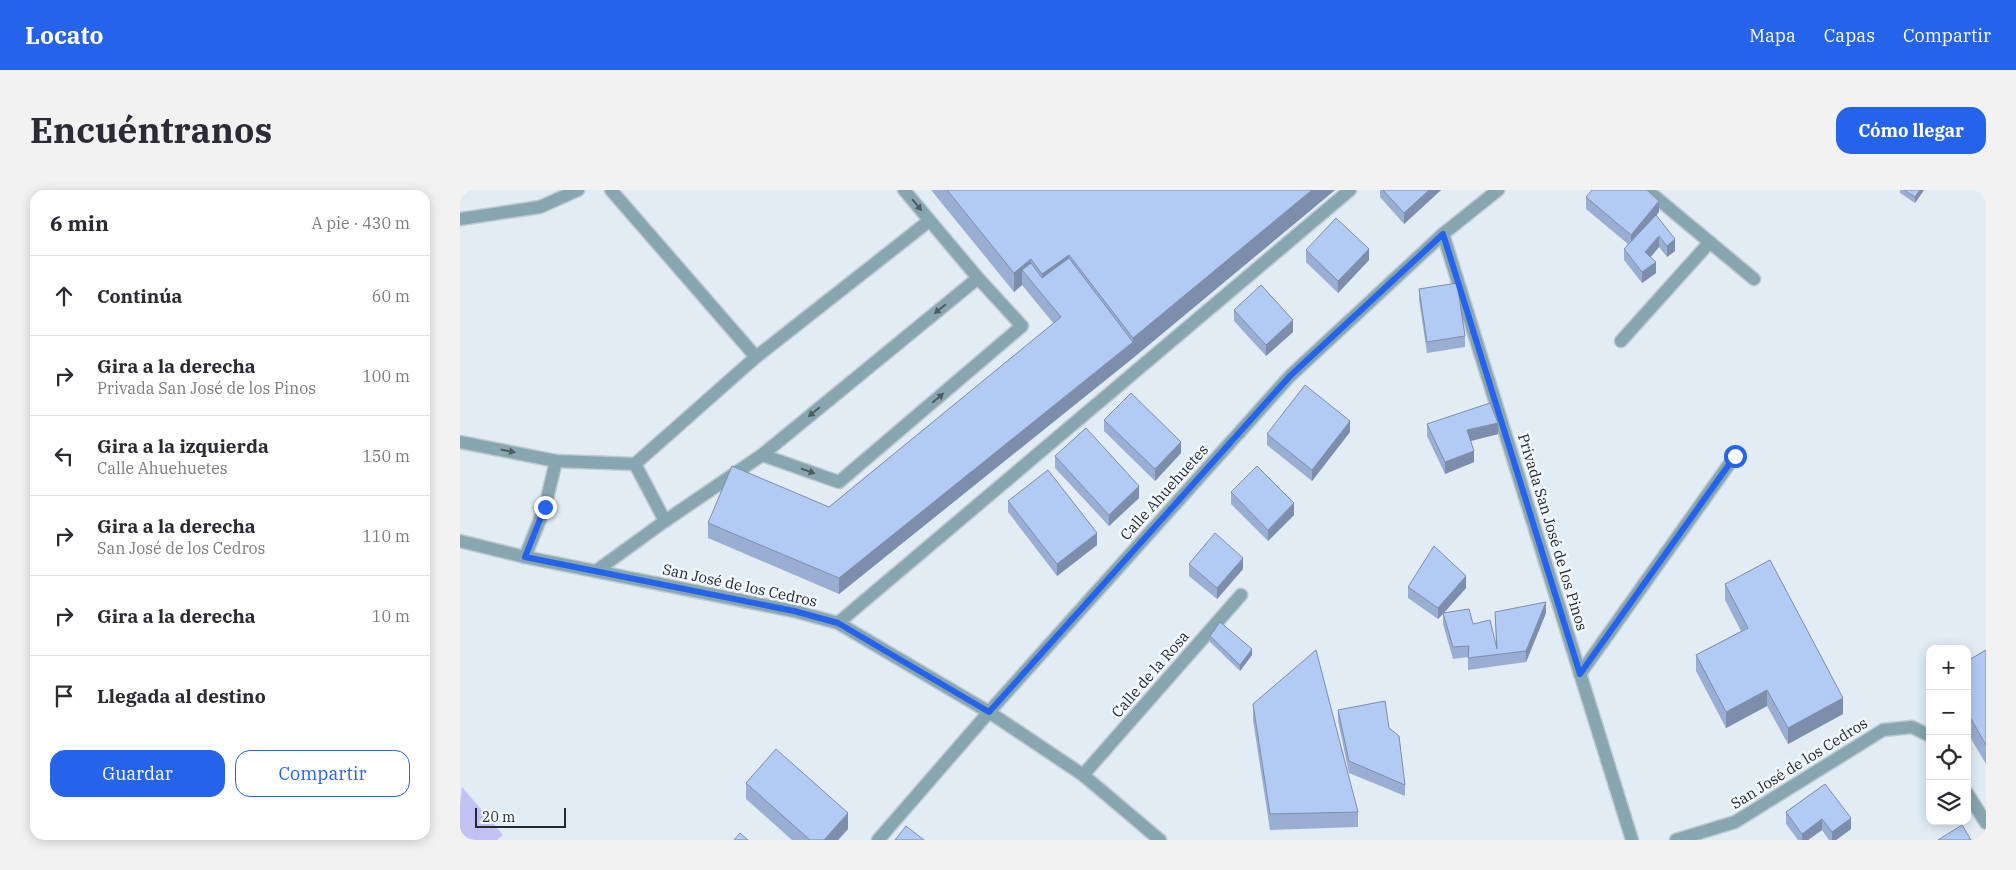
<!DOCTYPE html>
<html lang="es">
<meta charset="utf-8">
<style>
:root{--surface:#fff;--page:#f2f2f3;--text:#2b2b33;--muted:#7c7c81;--line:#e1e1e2;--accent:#2563eb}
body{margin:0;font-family:"IBM Plex Serif",serif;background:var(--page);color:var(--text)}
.controls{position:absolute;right:15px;bottom:15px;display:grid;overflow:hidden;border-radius:10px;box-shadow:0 2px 12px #0003}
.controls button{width:45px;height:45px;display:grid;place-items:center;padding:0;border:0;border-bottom:1px solid var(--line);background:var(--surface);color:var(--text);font:25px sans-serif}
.scale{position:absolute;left:15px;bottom:12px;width:91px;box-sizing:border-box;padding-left:5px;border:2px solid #262a2e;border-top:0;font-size:14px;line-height:18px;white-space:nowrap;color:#262a2e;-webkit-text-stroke:4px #f2f9fe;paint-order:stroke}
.stop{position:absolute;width:15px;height:15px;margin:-11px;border:4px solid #2563eb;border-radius:50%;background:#fff}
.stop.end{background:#2563eb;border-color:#fff;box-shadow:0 1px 5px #0008}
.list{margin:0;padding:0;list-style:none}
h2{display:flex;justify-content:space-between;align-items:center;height:65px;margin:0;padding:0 20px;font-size:21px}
h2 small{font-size:16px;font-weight:400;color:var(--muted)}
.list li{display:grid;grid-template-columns:32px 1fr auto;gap:15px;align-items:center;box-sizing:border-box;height:80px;padding:0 20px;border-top:1px solid var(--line)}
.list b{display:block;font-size:19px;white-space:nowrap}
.list p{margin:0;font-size:16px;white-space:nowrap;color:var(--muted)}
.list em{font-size:16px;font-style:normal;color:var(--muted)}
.actions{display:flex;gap:10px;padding:15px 20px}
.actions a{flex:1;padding:11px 0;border:1px solid var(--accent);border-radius:15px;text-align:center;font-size:18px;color:var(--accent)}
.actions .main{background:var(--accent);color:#fff}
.icon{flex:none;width:28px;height:28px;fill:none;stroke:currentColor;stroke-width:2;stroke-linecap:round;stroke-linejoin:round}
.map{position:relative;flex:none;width:1526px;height:650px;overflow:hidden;border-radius:15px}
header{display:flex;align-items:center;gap:30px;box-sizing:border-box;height:70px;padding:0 25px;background:var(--accent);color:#fff}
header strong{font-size:24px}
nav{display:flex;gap:28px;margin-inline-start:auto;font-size:18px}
.intro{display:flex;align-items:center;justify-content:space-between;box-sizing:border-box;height:120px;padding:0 30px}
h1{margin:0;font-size:35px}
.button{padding:12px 22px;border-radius:15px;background:var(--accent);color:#fff;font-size:18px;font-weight:700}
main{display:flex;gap:30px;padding:0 30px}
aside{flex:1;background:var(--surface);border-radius:15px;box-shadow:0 2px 12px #0003}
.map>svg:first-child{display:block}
.garden{fill:#c1c1f4}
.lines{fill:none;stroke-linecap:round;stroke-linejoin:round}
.minor-casing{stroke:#bfc9d1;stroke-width:15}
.minor{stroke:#87a6b0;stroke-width:12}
.wall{fill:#9aaed3}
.shaded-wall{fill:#7d8dac}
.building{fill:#b3caf5;stroke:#7d8dac}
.oneway{fill:#4d5c62}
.route{stroke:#2563eb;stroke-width:6}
.labels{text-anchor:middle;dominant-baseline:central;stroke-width:5;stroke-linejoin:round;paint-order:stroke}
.street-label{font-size:15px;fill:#262a2e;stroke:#f2f9fe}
</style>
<header>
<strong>Locato</strong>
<nav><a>Mapa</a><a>Capas</a><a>Compartir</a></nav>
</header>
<div class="intro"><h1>Encuéntranos</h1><a class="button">Cómo llegar</a></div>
<main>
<aside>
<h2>6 min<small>A pie · 430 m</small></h2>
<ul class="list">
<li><svg class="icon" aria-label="ahead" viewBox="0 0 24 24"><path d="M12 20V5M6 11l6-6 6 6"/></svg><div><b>Continúa</b></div><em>60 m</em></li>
<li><svg class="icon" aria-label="right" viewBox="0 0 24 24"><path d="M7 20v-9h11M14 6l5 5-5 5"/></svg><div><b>Gira a la derecha</b><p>Privada San José de los Pinos</p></div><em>100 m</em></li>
<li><svg class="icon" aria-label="left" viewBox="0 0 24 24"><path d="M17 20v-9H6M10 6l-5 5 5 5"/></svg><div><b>Gira a la izquierda</b><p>Calle Ahuehuetes</p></div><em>150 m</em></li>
<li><svg class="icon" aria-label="right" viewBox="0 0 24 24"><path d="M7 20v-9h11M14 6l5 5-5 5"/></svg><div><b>Gira a la derecha</b><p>San José de los Cedros</p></div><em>110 m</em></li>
<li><svg class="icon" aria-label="right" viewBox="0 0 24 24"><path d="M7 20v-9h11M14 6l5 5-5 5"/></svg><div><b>Gira a la derecha</b></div><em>10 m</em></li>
<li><svg class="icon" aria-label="arrive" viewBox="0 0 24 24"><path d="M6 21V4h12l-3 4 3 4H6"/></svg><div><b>Llegada al destino</b></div></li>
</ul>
<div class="actions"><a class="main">Guardar</a><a>Compartir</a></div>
</aside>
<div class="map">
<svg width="1526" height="650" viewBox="0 0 1526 650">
<rect width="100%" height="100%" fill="#e1ecf5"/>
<polygon class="garden" points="2,597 43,645 37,650 0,650 0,615"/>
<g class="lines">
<defs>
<g id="minor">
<polyline points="151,0 296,167"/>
<polyline points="1187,0 1294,89"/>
<polyline points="0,29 80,17 118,0"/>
<polyline points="983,44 1172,650"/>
<polyline points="1161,151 1250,52"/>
<polyline points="0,252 96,271 175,274 296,167 469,31"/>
<polyline points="302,265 379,292 562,136 518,88 444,0"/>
<polyline points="175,274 205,331"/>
<polyline points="0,351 65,367 334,421 378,433 529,522 623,585 700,650"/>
<polyline points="65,367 85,317 96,271"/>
<polyline points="136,381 205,331 302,265 518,88"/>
<polyline points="378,433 890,0"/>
<polyline points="1120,484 1275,266"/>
<polyline points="623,585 781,405"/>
<polyline points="1507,603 1526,633"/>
<polyline points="418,650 529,522 830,186 983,44 1038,0"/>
<polyline points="1216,650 1275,632 1423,540 1452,537 1470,546"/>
</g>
</defs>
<use href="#minor" class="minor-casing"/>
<use href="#minor" class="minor"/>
</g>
<g class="wall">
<polygon points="471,0 875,0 673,168 379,404 248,348 248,333 369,317 594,134 562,95 554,102"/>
<polygon points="920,0 981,0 944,34 920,7"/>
<polygon points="1440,0 1464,0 1455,13 1440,3"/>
<polygon points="1126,7 1199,22 1196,26 1215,61 1207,67 1199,57 1190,67 1196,83 1182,93 1164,70 1164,59 1168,54 1126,19"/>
<polygon points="846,60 909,70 878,103 846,72"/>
<polygon points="959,99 1005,146 1005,157 967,163 959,110"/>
<polygon points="774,120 833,142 806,166 774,131"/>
<polygon points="644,230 721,263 695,291 644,241"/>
<polygon points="967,234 1038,244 1010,251 1014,272 985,284 967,246"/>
<polygon points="890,242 852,291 807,255 807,244"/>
<polygon points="595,266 679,308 649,336 595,278"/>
<polygon points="771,302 834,325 808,351 771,314"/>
<polygon points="548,311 637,355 597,386 548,322"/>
<polygon points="729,374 783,379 757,409 729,386"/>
<polygon points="1265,394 1383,524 1328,554 1307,516 1266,538 1236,481 1236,465 1281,441 1265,410"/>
<polygon points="948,397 1006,398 984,423 1013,434 1036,455 1035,422 1086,423 1066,472 1008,480 1008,467 993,469 983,434 983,424 978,429 948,408"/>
<polygon points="750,446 792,465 780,481 750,452"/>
<polygon points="1526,460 1526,574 1507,542 1507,471"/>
<polygon points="793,514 898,622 898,637 810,640 793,530"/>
<polygon points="878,520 945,595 945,606 889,583 878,531"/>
<polygon points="286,593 388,639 378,650 332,650 286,609"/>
<polygon points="1365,594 1391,639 1376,650 1369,650 1362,640 1348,650 1338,650 1326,634 1326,622"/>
</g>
<g class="shaded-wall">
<polygon points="852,0 875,0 673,168 379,404 379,388 673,152 673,148"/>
<polygon points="969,0 981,0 944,34 944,23"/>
<polygon points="1460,0 1464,0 1455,13 1455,7"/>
<polygon points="1199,11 1199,22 1171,56 1171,45"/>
<polygon points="1199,46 1199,57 1185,74 1185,62"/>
<polygon points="1215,49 1215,61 1207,67 1207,56"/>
<polygon points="909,59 909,70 878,103 878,91"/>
<polygon points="609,65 609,84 582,104 582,84"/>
<polygon points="571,69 571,88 562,80 562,95 554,102 554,83"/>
<polygon points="1196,72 1196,83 1182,93 1182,82"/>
<polygon points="833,130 833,142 806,166 806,155"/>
<polygon points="890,231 890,242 852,291 852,280"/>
<polygon points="1038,233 1038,244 1007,252 1007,240"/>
<polygon points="721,252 721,263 695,291 695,279"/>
<polygon points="1014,261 1014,272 985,284 985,272"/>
<polygon points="679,296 679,308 649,336 649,325"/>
<polygon points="834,313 834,325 808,351 808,340"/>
<polygon points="637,343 637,355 597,386 597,374"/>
<polygon points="783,368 783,379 757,409 757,398"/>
<polygon points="1006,386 1006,398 978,429 978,418"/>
<polygon points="1086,412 1086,423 1066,472 1066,461"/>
<polygon points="792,459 792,465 780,481 780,475"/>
<polygon points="1307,500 1307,516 1266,538 1266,522"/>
<polygon points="1383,508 1383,524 1328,554 1328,538"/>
<polygon points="388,623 388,639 378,650 364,650"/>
<polygon points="1391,628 1391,639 1376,650 1372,650 1372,642"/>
<polygon points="1362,629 1362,640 1348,650 1342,650 1342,644"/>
</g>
<g class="building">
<polygon points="487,0 852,0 673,148 609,65 582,84 571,69 554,83"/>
<polygon points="923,0 969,0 944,23"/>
<polygon points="1132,0 1187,0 1199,11 1171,45 1126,7"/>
<polygon points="1444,0 1460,0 1455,7"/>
<polygon points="1196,25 1215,49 1207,56 1199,46 1185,62 1196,72 1182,82 1164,59"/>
<polygon points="876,28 909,59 878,91 846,60"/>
<polygon points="609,68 673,152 379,388 248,333 272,276 369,317 601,127 562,80 571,73 582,88"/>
<polygon points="997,93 1005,146 967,152 959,99"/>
<polygon points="801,95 833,130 806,155 774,120"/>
<polygon points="845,195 890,231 852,280 807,244"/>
<polygon points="671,203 721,252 695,279 644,230"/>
<polygon points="1030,213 1038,233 1007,240 1014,261 985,272 967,234"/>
<polygon points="626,238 679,296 649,325 595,266"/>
<polygon points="797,276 834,313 808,340 771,302"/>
<polygon points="588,280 637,343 597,374 548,311"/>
<polygon points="755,343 783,368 757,398 729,374"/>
<polygon points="974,356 1006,386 978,418 948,397"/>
<polygon points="1310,370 1383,508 1328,538 1307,500 1266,522 1236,465 1288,438 1265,394"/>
<polygon points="1086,412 1066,461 1008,468 1009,456 993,457 983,423 1009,419 1013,434 1030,430 1037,459 1035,422"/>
<polygon points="760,432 792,459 780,475 750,446"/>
<polygon points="856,460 898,622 810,624 793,514"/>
<polygon points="1526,460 1526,555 1507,522 1507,471"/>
<polygon points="925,511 929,538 939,546 945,595 889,571 878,520"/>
<polygon points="316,559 388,623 364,650 350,650 286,593"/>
<polygon points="1365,594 1391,628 1372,642 1362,629 1342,644 1326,622"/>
<polygon points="1502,635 1511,650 1478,650"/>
<polygon points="446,636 464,650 435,650"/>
<polygon points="280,643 288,650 274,650"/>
</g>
<defs><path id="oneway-solid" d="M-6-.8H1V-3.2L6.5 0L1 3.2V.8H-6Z" transform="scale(1.25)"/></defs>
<g class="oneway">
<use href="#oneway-solid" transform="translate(457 15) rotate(50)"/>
<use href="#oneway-solid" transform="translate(480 119) rotate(141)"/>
<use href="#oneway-solid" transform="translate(478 208) rotate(-40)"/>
<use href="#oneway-solid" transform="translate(354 222) rotate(141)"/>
<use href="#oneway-solid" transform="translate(48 261) rotate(11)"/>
<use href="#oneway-solid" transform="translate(348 281) rotate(19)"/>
</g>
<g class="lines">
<polyline class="route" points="85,317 65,367 334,421 378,433 529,522 830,186 983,44 1120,484 1275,266"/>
</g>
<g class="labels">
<g class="street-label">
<text transform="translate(704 302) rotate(-48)">Calle Ahuehuetes</text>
<text transform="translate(1093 342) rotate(73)">Privada San José de los Pinos</text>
<text transform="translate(280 395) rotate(12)">San José de los Cedros</text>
<text transform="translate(690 484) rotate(-49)">Calle de la Rosa</text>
<text transform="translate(1339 573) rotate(-32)">San José de los Cedros</text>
</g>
</g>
</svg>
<div class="controls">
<button>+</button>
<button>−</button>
<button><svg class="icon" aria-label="locate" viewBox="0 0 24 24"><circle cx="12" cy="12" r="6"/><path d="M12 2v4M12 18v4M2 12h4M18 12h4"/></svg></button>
<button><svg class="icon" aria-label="layers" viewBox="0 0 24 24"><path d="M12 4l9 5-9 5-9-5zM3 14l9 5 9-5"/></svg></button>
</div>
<div class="scale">20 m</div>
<div class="stop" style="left:1275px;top:266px"></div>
<div class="stop end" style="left:85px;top:317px"></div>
</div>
</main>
